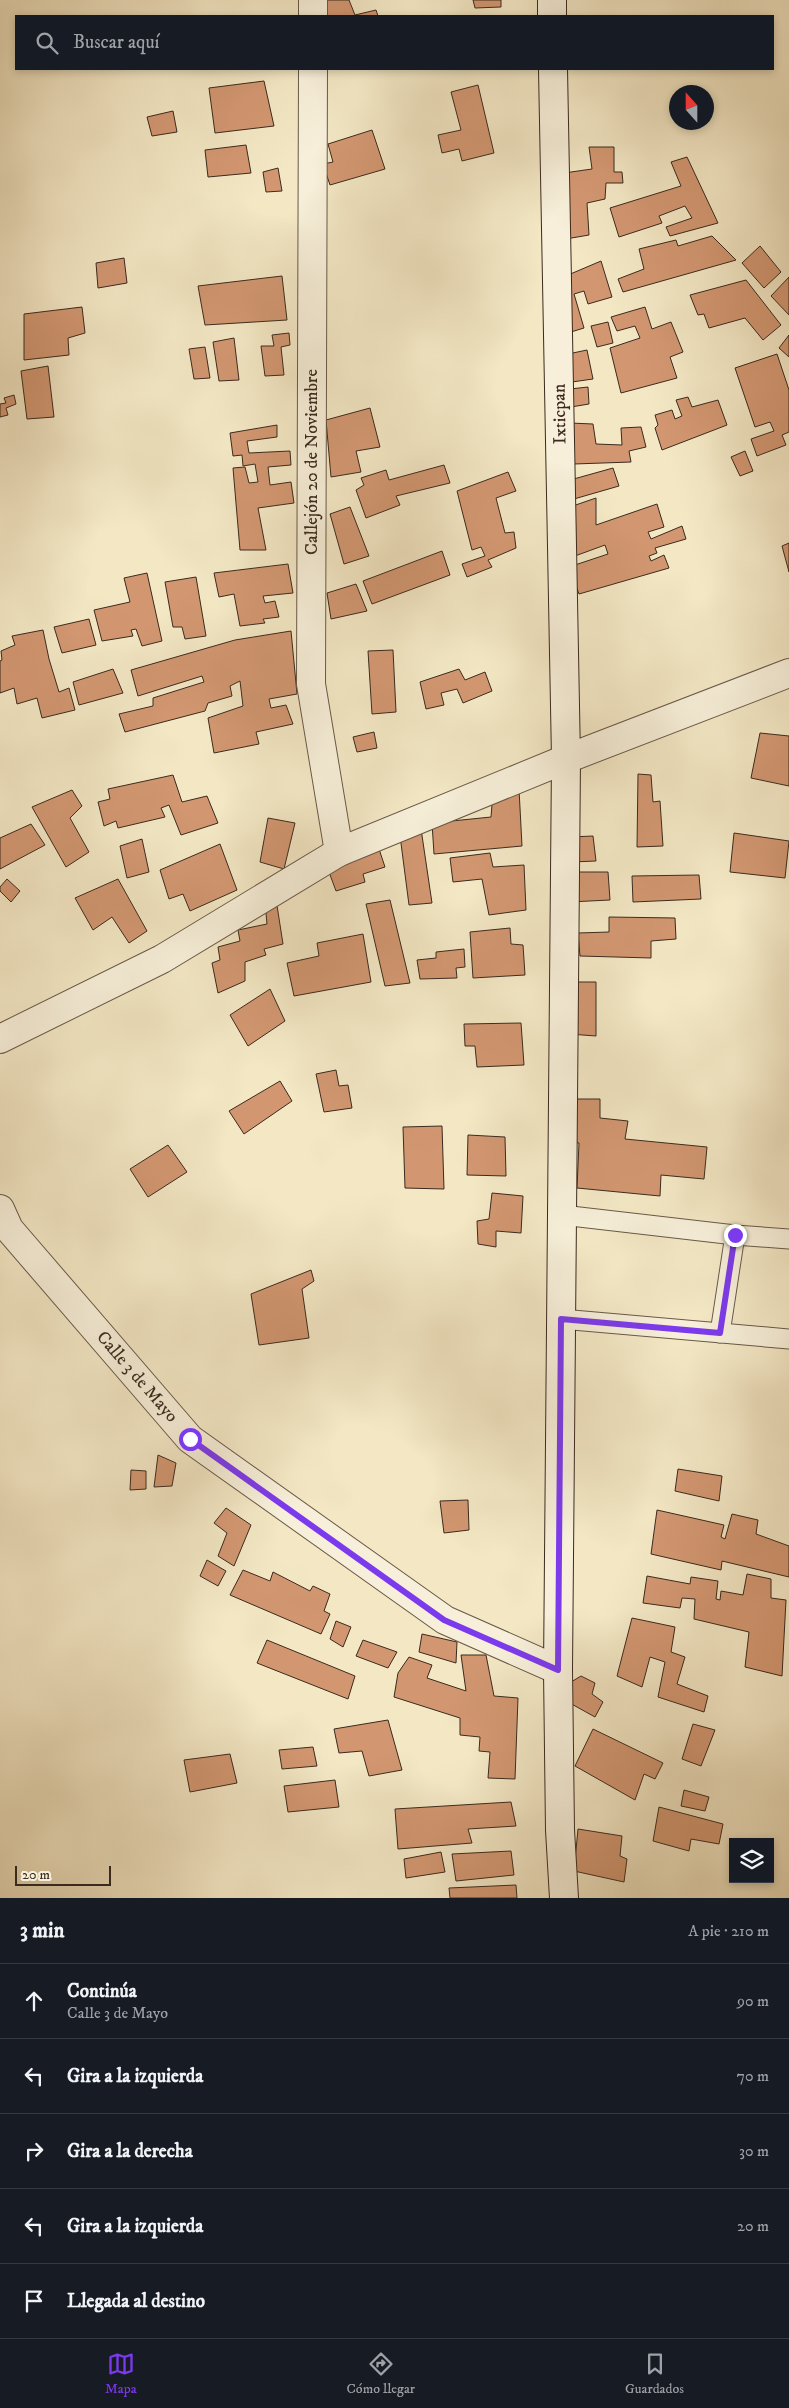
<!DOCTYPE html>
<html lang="es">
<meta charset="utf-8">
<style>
:root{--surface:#171b24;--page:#20242c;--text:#f1f3f6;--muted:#9ea1a6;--line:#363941;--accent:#7c3aed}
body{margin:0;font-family:"IM FELL DW Pica",serif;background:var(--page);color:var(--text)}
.controls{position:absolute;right:15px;bottom:15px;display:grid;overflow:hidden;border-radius:0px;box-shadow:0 2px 8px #0003}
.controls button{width:45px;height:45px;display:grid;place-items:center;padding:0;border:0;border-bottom:1px solid var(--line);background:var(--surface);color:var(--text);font:25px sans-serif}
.compass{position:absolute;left:669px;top:85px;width:45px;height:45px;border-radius:50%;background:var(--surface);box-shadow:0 2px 8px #0003;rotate:339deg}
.scale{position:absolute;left:15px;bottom:12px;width:96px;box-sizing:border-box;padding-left:5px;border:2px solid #3b2a1e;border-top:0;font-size:14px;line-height:18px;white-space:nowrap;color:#3b2a1e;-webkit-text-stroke:4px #f7efd9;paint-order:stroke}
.stop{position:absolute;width:15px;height:15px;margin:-11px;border:4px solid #7c3aed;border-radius:50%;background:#fff}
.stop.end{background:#7c3aed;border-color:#fff;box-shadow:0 1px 5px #0008}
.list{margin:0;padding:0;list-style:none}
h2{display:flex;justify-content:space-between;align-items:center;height:65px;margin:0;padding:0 20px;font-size:21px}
h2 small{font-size:16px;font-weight:400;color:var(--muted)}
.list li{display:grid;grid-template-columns:32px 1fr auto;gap:15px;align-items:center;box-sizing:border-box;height:75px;padding:0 20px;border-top:1px solid var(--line)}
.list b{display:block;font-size:19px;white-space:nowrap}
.list p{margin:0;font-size:16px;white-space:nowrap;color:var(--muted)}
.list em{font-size:16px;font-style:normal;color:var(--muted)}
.icon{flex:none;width:28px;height:28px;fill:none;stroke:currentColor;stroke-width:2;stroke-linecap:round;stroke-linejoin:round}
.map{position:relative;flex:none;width:789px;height:1898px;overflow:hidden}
.search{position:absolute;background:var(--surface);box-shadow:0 2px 8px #0003;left:15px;right:15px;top:15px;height:55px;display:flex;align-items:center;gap:12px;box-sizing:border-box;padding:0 18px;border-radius:0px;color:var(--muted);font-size:19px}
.sheet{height:440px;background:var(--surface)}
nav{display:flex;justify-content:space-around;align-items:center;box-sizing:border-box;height:70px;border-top:1px solid var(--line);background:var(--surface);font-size:14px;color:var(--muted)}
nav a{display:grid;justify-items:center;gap:2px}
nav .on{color:var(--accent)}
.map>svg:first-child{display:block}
.building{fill:#d29771;stroke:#3b2a1e}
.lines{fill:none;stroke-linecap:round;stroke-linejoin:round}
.service-casing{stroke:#695948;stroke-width:21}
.minor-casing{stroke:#695948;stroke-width:30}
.secondary-casing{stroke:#3b2a1e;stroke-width:30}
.service{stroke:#f7efd9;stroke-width:19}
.minor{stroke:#f7efd9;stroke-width:28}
.secondary{stroke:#f7efd9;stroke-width:28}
.route{stroke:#7c3aed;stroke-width:6}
.labels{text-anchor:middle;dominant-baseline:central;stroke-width:4;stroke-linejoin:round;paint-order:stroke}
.street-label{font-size:18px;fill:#3b2a1e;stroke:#f7efd9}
</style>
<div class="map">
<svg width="789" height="1898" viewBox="0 0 789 1898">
<rect width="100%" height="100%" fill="#f3e7c4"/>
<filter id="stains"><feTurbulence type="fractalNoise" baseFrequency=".004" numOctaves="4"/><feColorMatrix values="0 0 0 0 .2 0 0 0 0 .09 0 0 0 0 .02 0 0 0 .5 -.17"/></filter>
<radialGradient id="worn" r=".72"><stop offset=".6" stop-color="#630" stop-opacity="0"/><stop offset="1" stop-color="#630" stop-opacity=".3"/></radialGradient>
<g class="building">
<polygon points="317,0 349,0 355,15 376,10 378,16 317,16"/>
<polygon points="473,0 501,0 501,7 475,8"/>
<polygon points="264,81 274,126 215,133 209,88"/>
<polygon points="478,85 494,153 462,161 459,149 442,153 438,135 461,130 451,92"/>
<polygon points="173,111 177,132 152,136 147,117"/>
<polygon points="372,130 385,169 330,185 323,164 333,162 328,144"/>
<polygon points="246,145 251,173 208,177 205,150"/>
<polygon points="589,147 614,147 614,172 622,172 623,183 606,183 605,199 587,203 589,235 560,240 557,174 592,169"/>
<polygon points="687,157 718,223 670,236 666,227 692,218 685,206 659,216 662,223 619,237 610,208 681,186 671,162"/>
<polygon points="278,168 282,191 266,192 263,172"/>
<polygon points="712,236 736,260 623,292 618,279 644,269 639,249 676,240 678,246"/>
<polygon points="760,246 781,272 764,288 742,263"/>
<polygon points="124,258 127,283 98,288 96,263"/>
<polygon points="601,261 612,297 588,304 584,291 574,294 584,328 561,335 561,278"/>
<polygon points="282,276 287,320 205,325 198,286"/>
<polygon points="789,277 789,315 771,296"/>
<polygon points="746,280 781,325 763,340 745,318 709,328 704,314 698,315 690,295"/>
<polygon points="82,307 85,333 68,338 69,355 24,360 24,314"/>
<polygon points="645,307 652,329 671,322 683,352 670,357 677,378 621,393 610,348 640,338 635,326 617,331 611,317"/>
<polygon points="608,322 613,343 597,347 591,326"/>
<polygon points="289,333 290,345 281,347 284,375 265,376 261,346 274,346 272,335"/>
<polygon points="789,335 789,357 779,348"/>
<polygon points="234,338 239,380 219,381 213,342"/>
<polygon points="205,347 210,378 194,379 189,349"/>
<polygon points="587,350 593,379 572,382 568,354"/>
<polygon points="777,354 789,390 789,432 782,435 786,445 757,456 751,439 774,431 770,422 755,427 735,368"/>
<polygon points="48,366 54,417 27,419 21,371"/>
<polygon points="588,387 589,404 571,407 570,389"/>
<polygon points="14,395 16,404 6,408 8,415 0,417 0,404 6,403 4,398"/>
<polygon points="688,397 692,407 718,400 727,425 662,450 655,428 658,425 655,415 672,410 675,419 682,416 676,400"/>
<polygon points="370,408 380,447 356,451 361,472 331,477 326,420"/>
<polygon points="570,423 593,424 596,444 622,445 621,428 641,427 646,447 629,451 631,462 574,464"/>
<polygon points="277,425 277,437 247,441 249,453 290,451 291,465 268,467 270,485 291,482 294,503 258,508 266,550 240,550 233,468 245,467 249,483 258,482 255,464 243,466 242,455 233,456 230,433"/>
<polygon points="745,451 753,471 740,476 731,457"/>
<polygon points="444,465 450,483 396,496 400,505 366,518 356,490 364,485 361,478 386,470 389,480"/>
<polygon points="613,468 619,486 567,501 563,482"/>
<polygon points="508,472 516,491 496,498 505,533 514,532 516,548 488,560 492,567 467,577 462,564 485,556 481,547 472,550 457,491"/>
<polygon points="596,498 596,525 657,504 664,527 648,532 651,539 682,526 686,539 655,548 657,553 649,556 651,561 664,555 669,568 579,594 569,567 608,554 605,545 564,560 564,509"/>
<polygon points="350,507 369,556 344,564 330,514"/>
<polygon points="789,543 789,572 782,546"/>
<polygon points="442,551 450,575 372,604 363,581"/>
<polygon points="288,564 293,593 263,596 265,603 275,601 279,617 263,619 265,623 240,626 234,594 219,597 214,573"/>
<polygon points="147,573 162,641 142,646 136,629 131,630 133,636 102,641 94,610 130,602 124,578"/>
<polygon points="196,577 206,636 185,639 182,627 173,627 165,582"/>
<polygon points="356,584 367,611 331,619 327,593"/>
<polygon points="89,619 96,645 62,653 54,627"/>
<polygon points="43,630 49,659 59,692 69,688 75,710 42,718 37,698 17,704 14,688 0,693 0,661 2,660 1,651 15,645 12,636"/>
<polygon points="291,631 297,694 269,699 271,708 286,705 293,724 256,732 259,744 214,753 208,718 243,706 240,681 230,686 232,696 208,703 205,711 125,732 119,714 153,706 153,698 204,682 202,676 138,696 131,670 235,640"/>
<polygon points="393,650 396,712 372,714 368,651"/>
<polygon points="113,669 123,693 79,705 73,682"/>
<polygon points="459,669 465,680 485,672 492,691 463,703 457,689 441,693 444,705 426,709 420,682"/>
<polygon points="374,732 377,748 357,752 353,737"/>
<polygon points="760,733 789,736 789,786 751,778"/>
<polygon points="638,774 651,775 653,802 660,801 663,846 637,847"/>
<polygon points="173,775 182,802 207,796 218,823 181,835 169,805 161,808 165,817 118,828 116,821 104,826 98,802 110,799 108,789"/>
<polygon points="519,789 522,846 434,854 432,823 491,817 493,792"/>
<polygon points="72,790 82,806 70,818 89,852 66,867 32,807"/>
<polygon points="268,818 295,823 284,869 260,862"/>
<polygon points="420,822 432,903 409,905 399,828"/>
<polygon points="31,824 45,845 0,869 0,838"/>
<polygon points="734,833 789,841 785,878 730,872"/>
<polygon points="593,836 596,861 572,862 570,837"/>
<polygon points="142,839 149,872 127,878 120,846"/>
<polygon points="376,840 385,867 363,874 365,882 336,891 326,864"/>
<polygon points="220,844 237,890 190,911 183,894 169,899 160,870"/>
<polygon points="490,853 493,867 524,865 526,910 489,915 482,879 453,882 450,858"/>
<polygon points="569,872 608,872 610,900 569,902"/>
<polygon points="699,875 701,899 633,902 632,876"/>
<polygon points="7,879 20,891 11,902 0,891 0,887"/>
<polygon points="118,879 147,931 129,943 112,917 93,930 75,898"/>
<polygon points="276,899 283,944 264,949 266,955 245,962 245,981 218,993 212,963 220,960 218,947 240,941 238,930 267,924 265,903"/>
<polygon points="390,900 410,983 385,986 366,904"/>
<polygon points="609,917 675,918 676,939 651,941 651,958 580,956 578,933 609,932"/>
<polygon points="510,928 511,944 523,945 525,975 473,978 470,932"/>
<polygon points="363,934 371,982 294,996 287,963 319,956 317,943"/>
<polygon points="464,949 465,967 456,968 457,978 420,979 417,960 436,958 436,952"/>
<polygon points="569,982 596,982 596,1036 569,1034"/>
<polygon points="270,989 285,1021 248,1046 230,1015"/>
<polygon points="521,1023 524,1065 477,1067 475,1046 465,1046 464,1024"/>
<polygon points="336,1070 339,1086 348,1085 352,1108 324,1112 316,1074"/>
<polygon points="280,1081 292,1101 244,1134 229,1111"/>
<polygon points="573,1099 600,1099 600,1118 628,1121 625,1139 707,1147 704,1179 661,1175 660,1196 577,1188 579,1143 573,1142"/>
<polygon points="442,1126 444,1189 405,1188 403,1127"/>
<polygon points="468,1135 505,1137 506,1176 467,1175"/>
<polygon points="168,1145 187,1172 148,1197 130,1169"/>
<polygon points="492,1193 523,1196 521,1233 496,1231 496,1247 478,1244 477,1221 489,1219"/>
<polygon points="311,1270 314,1281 302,1289 309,1338 259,1345 251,1294"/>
<polygon points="158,1455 176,1463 172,1486 154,1487"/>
<polygon points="678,1469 722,1476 719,1501 675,1491"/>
<polygon points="131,1470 146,1471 146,1489 130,1490"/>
<polygon points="468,1500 469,1530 444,1533 440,1501"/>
<polygon points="226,1508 251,1525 234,1566 218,1556 227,1533 214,1523"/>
<polygon points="657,1510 724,1525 721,1537 725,1539 732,1514 758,1520 756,1534 789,1546 789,1577 722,1561 721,1570 651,1554"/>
<polygon points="207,1560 226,1571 218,1586 200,1576"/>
<polygon points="243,1570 270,1581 273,1572 310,1591 313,1586 330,1594 324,1611 330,1614 321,1634 230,1595"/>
<polygon points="747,1574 771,1579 771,1598 786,1600 782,1676 745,1667 749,1632 694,1619 695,1599 682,1598 680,1608 643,1603 647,1576 690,1584 691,1577 718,1581 716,1599 720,1600 721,1591 743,1595"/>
<polygon points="632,1618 675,1627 671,1652 685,1657 677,1684 708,1696 704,1712 658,1697 665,1662 650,1657 642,1687 617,1676"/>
<polygon points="336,1621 351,1627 343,1647 330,1639"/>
<polygon points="422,1634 457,1642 456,1663 419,1652"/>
<polygon points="267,1640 355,1676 348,1699 257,1663"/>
<polygon points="363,1640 397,1652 388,1668 356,1656"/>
<polygon points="461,1655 486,1655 494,1696 518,1698 515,1779 488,1778 490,1752 479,1751 480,1737 460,1735 460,1718 394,1697 398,1673 409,1657 432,1665 427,1678 466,1691"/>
<polygon points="581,1676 595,1683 592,1694 603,1702 595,1717 568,1702 571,1682"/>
<polygon points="388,1720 402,1770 369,1776 362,1751 339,1753 334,1729"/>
<polygon points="693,1724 715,1730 701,1766 682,1759"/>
<polygon points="593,1729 663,1763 655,1779 644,1774 635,1800 575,1766"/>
<polygon points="313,1747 317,1766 282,1769 279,1750"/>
<polygon points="230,1754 237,1783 190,1792 184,1760"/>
<polygon points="335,1780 339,1807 288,1812 284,1786"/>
<polygon points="684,1790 709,1797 705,1811 681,1806"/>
<polygon points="511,1802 516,1826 468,1829 472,1843 398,1849 395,1809"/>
<polygon points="659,1807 723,1824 719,1844 691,1839 689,1851 653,1841"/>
<polygon points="578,1829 622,1836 620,1856 627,1859 624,1882 574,1871"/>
<polygon points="511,1851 514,1875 456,1881 452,1854"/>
<polygon points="441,1852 445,1872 406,1878 404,1859"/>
<polygon points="516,1885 517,1898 450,1898 449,1888"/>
</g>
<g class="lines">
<defs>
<g id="service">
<polyline points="562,1215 735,1235 789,1239"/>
<polyline points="561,1319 789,1339"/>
<polyline points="720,1333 735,1235"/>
</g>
<g id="minor">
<polyline points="313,16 313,0"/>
<polyline points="313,69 311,684 339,852"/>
<polyline points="0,1039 162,959 339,852 566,759 789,673"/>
<polyline points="0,1209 9,1229 190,1439 445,1620 558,1670"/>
</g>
<g id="secondary">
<polyline points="552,0 552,16"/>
<polyline points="553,69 566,759 558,1670 560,1830 564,1898"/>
</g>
</defs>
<use href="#service" class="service-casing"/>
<use href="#minor" class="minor-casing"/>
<use href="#secondary" class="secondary-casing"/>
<use href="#service" class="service"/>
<use href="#minor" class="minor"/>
<use href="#secondary" class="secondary"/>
</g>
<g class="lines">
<polyline class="route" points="190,1439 444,1620 558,1670 561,1319 720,1333 735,1235"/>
</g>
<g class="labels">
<g class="street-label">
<text transform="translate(560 414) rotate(-91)">Ixticpan</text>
<text transform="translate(312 462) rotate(-90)">Callejón 20 de Noviembre</text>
<text transform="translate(137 1377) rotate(49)">Calle 3 de Mayo</text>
</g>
</g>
<rect width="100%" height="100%" filter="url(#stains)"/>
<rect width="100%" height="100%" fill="url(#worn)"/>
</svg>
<div class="controls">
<button><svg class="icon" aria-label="layers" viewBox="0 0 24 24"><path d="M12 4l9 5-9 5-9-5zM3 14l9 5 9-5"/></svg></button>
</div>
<svg class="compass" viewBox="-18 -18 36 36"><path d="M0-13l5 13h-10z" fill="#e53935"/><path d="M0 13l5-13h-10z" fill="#9ea1a6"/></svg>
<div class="scale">20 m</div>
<div class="stop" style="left:190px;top:1439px"></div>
<div class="stop end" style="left:735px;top:1235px"></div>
<div class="search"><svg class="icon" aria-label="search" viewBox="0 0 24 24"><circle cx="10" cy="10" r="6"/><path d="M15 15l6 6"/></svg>Buscar aquí</div>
</div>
<section class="sheet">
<h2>3 min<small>A pie · 210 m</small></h2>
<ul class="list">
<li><svg class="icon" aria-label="ahead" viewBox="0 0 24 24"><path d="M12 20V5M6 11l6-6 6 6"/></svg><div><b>Continúa</b><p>Calle 3 de Mayo</p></div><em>90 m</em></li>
<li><svg class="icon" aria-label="left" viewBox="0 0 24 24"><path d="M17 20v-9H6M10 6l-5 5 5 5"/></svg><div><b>Gira a la izquierda</b></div><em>70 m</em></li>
<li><svg class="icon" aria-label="right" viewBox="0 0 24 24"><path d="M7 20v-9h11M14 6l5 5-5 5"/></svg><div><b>Gira a la derecha</b></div><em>30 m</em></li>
<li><svg class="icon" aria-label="left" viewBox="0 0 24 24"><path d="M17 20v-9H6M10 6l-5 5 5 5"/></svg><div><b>Gira a la izquierda</b></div><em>20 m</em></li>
<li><svg class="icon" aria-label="arrive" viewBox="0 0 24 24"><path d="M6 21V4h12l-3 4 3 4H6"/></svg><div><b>Llegada al destino</b></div></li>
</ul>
</section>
<nav>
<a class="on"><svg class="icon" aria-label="map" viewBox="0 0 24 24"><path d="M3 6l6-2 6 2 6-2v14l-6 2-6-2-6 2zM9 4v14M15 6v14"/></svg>Mapa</a>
<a><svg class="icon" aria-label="directions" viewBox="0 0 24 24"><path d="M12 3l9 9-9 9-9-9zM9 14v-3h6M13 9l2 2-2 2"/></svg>Cómo llegar</a>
<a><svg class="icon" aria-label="saved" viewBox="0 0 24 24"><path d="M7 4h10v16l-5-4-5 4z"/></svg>Guardados</a>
</nav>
